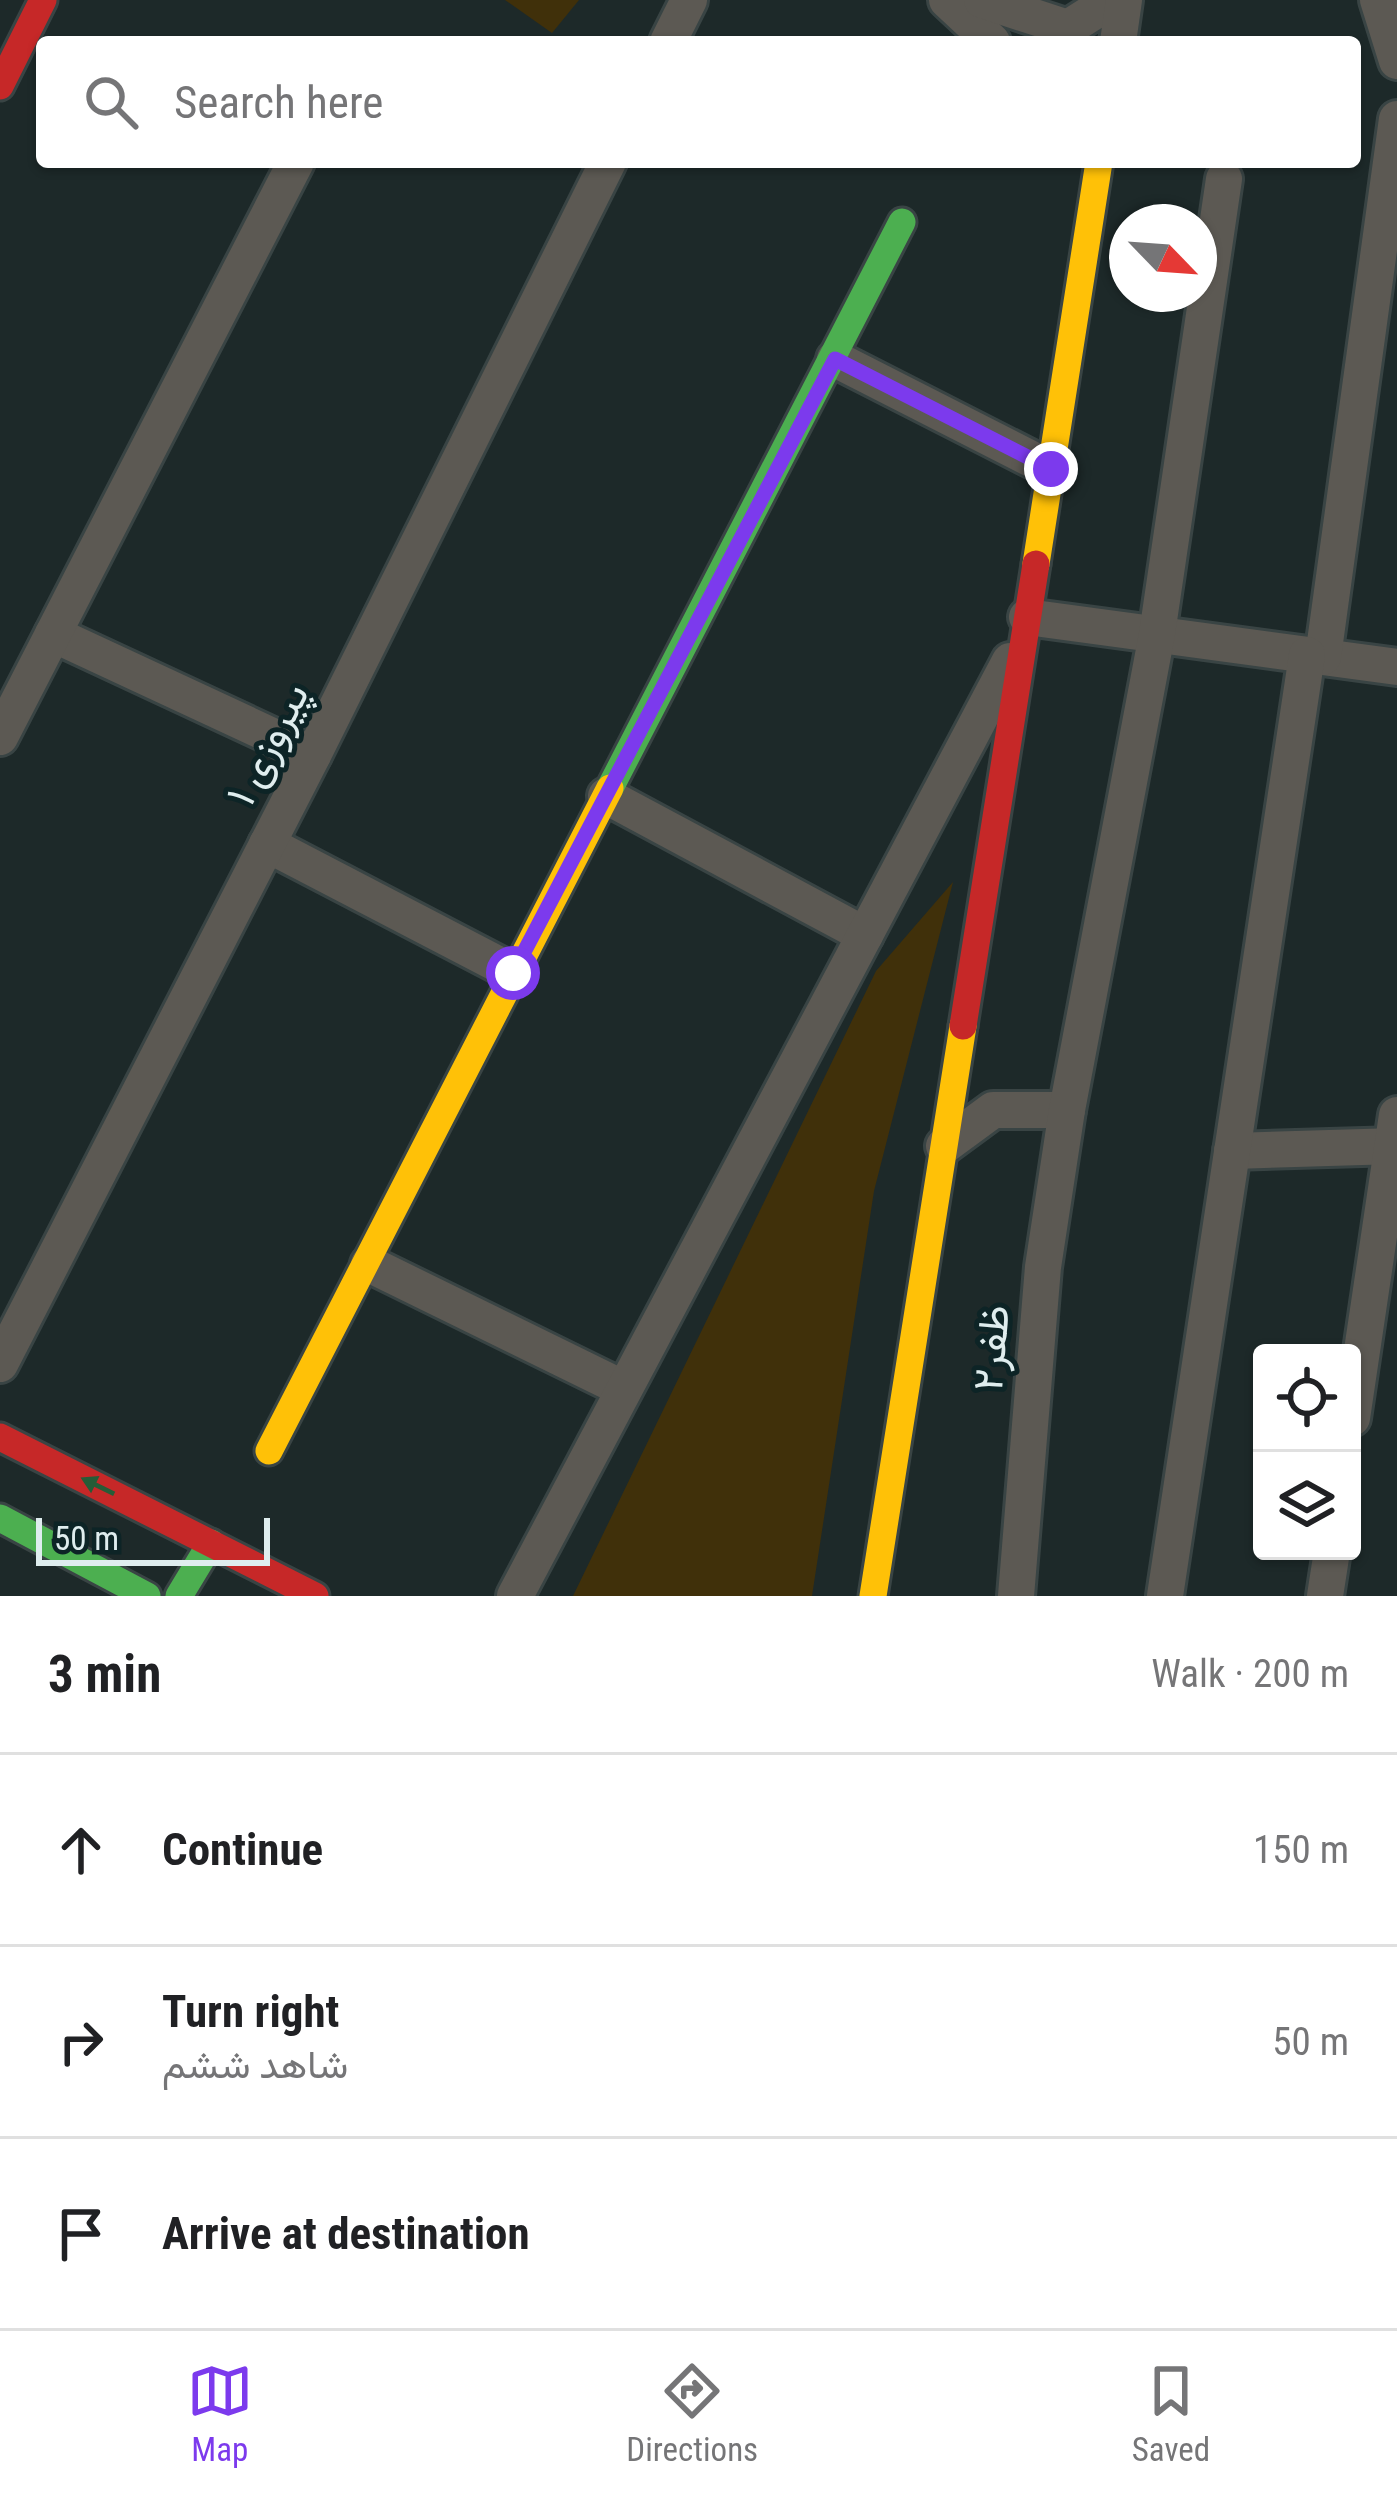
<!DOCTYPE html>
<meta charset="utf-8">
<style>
:root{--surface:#fff;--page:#f2f2f2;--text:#202124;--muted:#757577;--line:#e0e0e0;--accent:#7c3aed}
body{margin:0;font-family:"Roboto Condensed",Vazirmatn,sans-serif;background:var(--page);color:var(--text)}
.controls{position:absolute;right:36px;bottom:36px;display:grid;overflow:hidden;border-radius:12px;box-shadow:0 3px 9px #0004}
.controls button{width:108px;height:108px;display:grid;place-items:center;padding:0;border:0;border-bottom:3px solid var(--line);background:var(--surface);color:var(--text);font:60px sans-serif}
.compass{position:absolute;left:1109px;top:204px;width:108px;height:108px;border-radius:50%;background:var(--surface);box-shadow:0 3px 9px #0004;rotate:115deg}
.scale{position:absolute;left:36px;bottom:30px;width:234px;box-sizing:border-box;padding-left:12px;border:6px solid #dfedee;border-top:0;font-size:33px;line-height:42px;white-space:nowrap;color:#dfedee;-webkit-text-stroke:9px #0d2426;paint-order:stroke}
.stop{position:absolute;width:36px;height:36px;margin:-27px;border:9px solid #7c3aed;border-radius:50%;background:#fff}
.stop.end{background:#7c3aed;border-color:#fff;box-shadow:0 3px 12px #0008}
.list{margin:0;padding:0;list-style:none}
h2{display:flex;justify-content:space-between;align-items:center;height:156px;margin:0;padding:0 48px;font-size:51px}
h2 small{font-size:39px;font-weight:400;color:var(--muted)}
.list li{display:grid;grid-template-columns:78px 1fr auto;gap:36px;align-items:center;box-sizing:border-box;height:192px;padding:0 48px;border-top:3px solid var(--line)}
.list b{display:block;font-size:45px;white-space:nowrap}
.list p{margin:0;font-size:39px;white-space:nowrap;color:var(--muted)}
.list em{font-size:39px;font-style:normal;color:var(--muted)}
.icon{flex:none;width:66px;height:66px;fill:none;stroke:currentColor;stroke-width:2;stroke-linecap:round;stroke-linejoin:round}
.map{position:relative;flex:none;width:1397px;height:1596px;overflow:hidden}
.search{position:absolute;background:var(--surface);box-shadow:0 3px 9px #0004;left:36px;right:36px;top:36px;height:132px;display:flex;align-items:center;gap:30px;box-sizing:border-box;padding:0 42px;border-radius:12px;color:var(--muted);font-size:45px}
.sheet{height:732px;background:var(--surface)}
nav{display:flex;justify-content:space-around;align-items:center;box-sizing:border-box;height:168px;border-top:3px solid var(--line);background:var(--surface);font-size:33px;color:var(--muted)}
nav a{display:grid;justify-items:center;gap:6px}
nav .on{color:var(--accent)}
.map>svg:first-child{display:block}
.green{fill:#40300a}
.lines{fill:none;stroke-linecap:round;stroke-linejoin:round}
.street-casing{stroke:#394444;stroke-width:42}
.fast-casing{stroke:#394444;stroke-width:33}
.slow-casing{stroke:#394444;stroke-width:33}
.jam-casing{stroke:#394444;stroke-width:33}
.street{stroke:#5c5953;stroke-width:36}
.fast{stroke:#4caf50;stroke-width:27}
.slow{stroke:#ffc107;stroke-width:27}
.jam{stroke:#c62828;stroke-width:27}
.oneway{fill:#265c37}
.route{stroke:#7c3aed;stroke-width:15}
.labels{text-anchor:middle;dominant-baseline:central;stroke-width:10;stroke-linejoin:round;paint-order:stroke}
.street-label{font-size:42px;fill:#dfedee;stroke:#0d2426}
</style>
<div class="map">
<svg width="1397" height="1596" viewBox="0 0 1397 1596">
<rect width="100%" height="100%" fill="#1d2929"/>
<g class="green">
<polygon points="505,0 579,0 552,33"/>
<polygon points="953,882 874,1191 812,1596 573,1596 876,971"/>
</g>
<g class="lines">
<defs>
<g id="street">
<polyline points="947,0 992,42"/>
<polyline points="982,0 1068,28 1112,0"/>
<polyline points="1378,0 1397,61"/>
<polyline points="668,42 689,0"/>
<polyline points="1118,42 1124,0"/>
<polyline points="835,359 1051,469"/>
<polyline points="1027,617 1397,667"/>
<polyline points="53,634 313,755"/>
<polyline points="1323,657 1397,119"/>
<polyline points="0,737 296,162"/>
<polyline points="606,796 865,935"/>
<polyline points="267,844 513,972"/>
<polyline points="944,1146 993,1110 1067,1110"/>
<polyline points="1232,1151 1397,1146"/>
<polyline points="369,1264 624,1389"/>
<polyline points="0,1364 313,755 608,162"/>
<polyline points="1352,1418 1397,1115"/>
<polyline points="515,1596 1010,661"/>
<polyline points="1016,1596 1043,1267 1067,1110 1157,634 1224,179"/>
<polyline points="1165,1596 1307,655"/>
<polyline points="1325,1596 1332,1551"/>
</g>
<g id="fast">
<polyline points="610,788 902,222"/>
<polyline points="0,1518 147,1596"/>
<polyline points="179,1596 211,1543"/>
</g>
<g id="slow">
<polyline points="1036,564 1099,162"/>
<polyline points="269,1451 610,788"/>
<polyline points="873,1596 963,1026"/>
</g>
<g id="jam">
<polyline points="0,86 43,0"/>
<polyline points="963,1026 1036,564"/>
<polyline points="0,1437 315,1596"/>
</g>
</defs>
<use href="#street" class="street-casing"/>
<use href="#fast" class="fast-casing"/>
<use href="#slow" class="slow-casing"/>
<use href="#jam" class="jam-casing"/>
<use href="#street" class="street"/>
<use href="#fast" class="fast"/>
<use href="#slow" class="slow"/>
<use href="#jam" class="jam"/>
</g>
<defs><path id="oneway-solid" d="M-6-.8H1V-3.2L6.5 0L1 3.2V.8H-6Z" transform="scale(3)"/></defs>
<use class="oneway" href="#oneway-solid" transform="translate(98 1486) rotate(-154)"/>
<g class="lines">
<polyline class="route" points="513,973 835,359 1051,469"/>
</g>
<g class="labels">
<g class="street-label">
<text transform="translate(267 744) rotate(-63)">پیروزی ۱</text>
<text transform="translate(991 1348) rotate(-85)">ظفر۲</text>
</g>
</g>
</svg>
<div class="controls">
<button><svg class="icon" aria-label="locate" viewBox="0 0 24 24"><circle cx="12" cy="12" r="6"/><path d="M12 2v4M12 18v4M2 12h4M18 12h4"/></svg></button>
<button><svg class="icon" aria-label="layers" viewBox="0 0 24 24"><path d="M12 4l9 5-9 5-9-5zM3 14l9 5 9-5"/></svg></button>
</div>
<svg class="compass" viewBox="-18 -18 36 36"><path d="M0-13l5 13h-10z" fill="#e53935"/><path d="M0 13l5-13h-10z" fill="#757577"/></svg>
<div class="scale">50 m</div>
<div class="stop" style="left:513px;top:973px"></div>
<div class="stop end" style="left:1051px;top:469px"></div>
<div class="search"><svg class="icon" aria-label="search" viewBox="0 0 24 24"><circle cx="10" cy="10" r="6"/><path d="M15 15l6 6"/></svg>Search here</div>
</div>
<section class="sheet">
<h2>3 min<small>Walk · 200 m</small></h2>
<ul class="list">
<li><svg class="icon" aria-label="ahead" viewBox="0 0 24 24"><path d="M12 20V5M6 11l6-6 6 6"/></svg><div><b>Continue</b></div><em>150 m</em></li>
<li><svg class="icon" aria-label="right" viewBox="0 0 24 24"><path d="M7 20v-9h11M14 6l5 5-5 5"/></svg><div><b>Turn right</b><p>شاهد ششم</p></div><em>50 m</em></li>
<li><svg class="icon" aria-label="arrive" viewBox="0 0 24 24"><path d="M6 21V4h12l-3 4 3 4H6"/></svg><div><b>Arrive at destination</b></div></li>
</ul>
</section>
<nav>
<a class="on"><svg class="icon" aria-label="map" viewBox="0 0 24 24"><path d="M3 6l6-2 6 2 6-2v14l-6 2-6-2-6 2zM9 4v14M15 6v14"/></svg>Map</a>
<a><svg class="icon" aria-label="directions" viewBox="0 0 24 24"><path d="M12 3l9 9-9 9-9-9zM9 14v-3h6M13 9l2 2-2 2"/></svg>Directions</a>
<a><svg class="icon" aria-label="saved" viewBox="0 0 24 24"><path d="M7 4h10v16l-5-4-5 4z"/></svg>Saved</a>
</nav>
